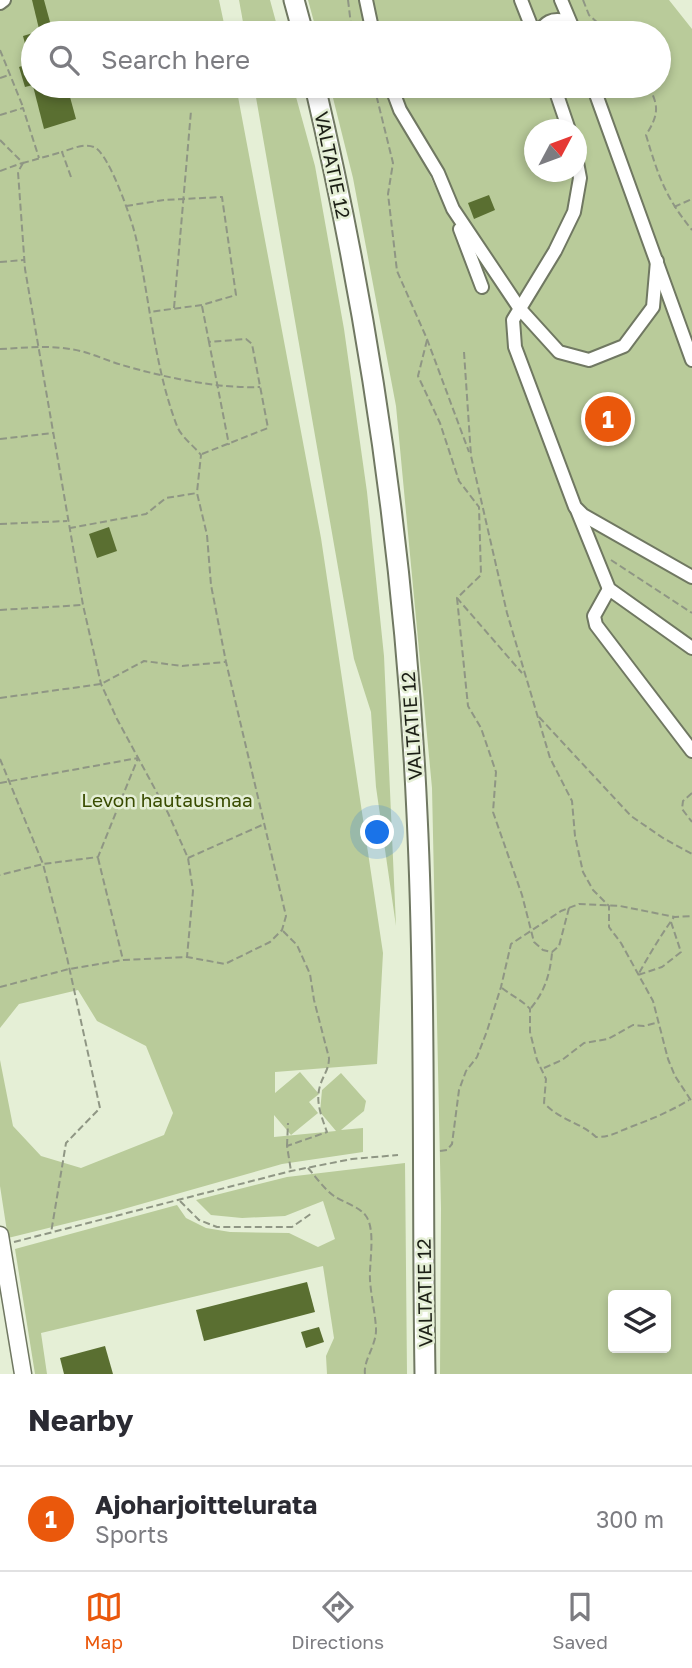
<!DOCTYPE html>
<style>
:root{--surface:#fff;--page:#f2f2f3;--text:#2b2b33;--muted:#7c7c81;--line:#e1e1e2;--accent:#ea580c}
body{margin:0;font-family:"Golos Text",sans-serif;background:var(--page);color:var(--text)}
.controls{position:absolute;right:21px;bottom:21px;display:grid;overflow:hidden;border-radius:7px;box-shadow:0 4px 10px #0003}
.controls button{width:63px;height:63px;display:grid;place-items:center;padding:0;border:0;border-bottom:2px solid var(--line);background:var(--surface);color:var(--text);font:35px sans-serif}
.compass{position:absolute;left:524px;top:119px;width:63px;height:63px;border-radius:50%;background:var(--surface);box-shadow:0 4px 10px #0003;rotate:49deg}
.you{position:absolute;left:378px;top:833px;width:24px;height:24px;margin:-18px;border:5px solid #fff;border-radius:50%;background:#1a73e8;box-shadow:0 0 0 10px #1a73e833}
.badge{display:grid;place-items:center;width:46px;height:46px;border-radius:50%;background:var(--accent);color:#fff;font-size:23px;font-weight:700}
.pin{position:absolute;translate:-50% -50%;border:4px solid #fff;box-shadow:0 2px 7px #0006}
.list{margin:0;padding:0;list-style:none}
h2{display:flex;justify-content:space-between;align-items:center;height:91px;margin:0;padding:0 28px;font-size:30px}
h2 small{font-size:23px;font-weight:400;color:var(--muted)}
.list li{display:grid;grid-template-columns:46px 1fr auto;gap:21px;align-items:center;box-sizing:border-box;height:105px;padding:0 28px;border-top:2px solid var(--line)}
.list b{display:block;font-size:26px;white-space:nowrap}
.list p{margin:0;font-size:23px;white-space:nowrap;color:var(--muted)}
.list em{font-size:23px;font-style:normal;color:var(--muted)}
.icon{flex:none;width:38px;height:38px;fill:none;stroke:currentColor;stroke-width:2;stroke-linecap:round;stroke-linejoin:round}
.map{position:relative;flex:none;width:692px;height:1374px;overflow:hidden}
.search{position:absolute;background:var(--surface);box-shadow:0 4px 10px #0003;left:21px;right:21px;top:21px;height:77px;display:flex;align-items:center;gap:18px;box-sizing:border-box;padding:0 24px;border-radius:38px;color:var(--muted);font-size:26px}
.sheet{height:196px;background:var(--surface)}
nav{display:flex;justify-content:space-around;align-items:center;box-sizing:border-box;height:98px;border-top:2px solid var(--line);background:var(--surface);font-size:19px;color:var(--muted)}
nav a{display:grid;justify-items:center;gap:4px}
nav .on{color:var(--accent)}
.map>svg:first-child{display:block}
.green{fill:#b9cb9a;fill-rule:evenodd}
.building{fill:#5a6f31}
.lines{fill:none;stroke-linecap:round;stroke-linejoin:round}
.minor-casing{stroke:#707862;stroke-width:16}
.major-casing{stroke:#707862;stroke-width:19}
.highway-casing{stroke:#707862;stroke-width:23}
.path{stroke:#8f9684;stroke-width:2;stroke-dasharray:7 3.5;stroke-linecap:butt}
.minor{stroke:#fff;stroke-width:12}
.major{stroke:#fff;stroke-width:16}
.highway{stroke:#fff;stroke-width:19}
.labels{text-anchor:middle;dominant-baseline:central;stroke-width:5;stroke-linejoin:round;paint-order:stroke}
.street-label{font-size:19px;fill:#1b1e15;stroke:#e5efd6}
.park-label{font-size:19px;fill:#394c01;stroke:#e5efd6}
</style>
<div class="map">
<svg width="692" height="1374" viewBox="0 0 692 1374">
<rect width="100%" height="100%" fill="#e5efd6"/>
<g class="green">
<polygon points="0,0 219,0 226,33 33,33 33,86 236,86 321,538 383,953 377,1064 275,1072 275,1093 300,1072 319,1094 309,1102 318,1113 291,1135 274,1115 274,1137 336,1131 320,1112 322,1090 341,1073 366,1101 364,1111 341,1130 363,1128 363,1152 282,1164 113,1212 8,1238 0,1186 0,1060 13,1126 41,1156 81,1168 164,1135 173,1113 146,1046 97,1021 78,990 19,1004 0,1028"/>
<polygon points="239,0 270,0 279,33 245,33"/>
<polygon points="308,0 360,0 367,33 317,33"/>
<path d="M372 0H669L692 29V1374H440L441 1208 432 788 396 406 353 178 330 86H383L395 117 423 161 448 214 397 86H659V33H378ZM534 130H576V172H534ZM613 1295H666V1348H613Z"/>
<polygon points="254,86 293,86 315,166 344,329 367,492 384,656 396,926 376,787 371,712 354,659"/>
<polygon points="405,1163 407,1374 327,1374 326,1356 334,1338 323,1266 41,1333 47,1374 35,1374 15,1249 177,1205 186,1218 206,1228 230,1232 289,1233 318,1247 335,1239 323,1201 285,1216 242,1218 211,1215 196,1200 287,1177"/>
</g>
<g class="building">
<polygon points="32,0 44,0 53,33 40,33"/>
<polygon points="33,33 33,85 25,87 19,67 30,63 23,36"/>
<polygon points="33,86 67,86 76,119 44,129"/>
<polygon points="489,195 495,210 474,219 468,203"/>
<polygon points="109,527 117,551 97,558 89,534"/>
<polygon points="307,1282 315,1312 204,1341 196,1310"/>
<polygon points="319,1327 324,1342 306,1348 301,1332"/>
<polygon points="105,1346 113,1374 64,1374 60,1358"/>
</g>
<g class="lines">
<defs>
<g id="minor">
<polyline points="366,0 373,33"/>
<polyline points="521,0 534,33"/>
<polyline points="561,0 572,26"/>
<polyline points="0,3 4,0"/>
<path d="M538 33C546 22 551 18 565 21L574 33"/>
<polyline points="391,86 400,110 438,173 453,209 520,309 559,352 589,360 624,346 653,307 657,261"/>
<polyline points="554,86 569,130"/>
<polyline points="593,86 692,360"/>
<polyline points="576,157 580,178 574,212 555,251 513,320 515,347 575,507 583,515 692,577"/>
<polyline points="460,229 482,287"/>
<polyline points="577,510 609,589 692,648"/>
<polyline points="609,589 594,616 596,625 692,751"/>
</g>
<polyline id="major" points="0,1235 23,1374"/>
<g id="highway">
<polyline points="294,0 303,33"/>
<path d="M315 86C371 325 406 568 417 814 426 1000 422 1187 425 1374"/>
</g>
</defs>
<use href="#minor" class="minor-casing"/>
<use href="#major" class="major-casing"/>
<use href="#highway" class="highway-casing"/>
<g class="path">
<polyline points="348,0 352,33"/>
<polyline points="583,0 589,15 609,33"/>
<polyline points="0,50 23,107"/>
<polyline points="0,78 9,75"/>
<polyline points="374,86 393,163 388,194 397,271 427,339 469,452"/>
<path d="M648 86C660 106 658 116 646 135 658 175 665 197 692 230"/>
<polyline points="0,115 23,108 39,158"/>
<polyline points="0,140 23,163 62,152"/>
<polyline points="23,163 18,172 25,269 83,605 101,684 117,719 168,813 188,858 193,891 187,957"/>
<polyline points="0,171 22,163"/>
<path d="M71 177 62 152C71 149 84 143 94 147 109 153 132 220 136 238 150 300 154 366 177 426 181 437 194 446 201 455L197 492"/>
<polyline points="126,206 164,200 222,197 236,295 202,305 149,312"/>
<polyline points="674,207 692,199"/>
<polyline points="0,262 24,260"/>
<polyline points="202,306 209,342"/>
<polyline points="174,308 191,111"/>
<polyline points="427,340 418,376 440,423 459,481 479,507 481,575 457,598 522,673"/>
<path d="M0 349C23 348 47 345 70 349 87 351 105 360 122 365 163 377 218 389 260 387"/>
<polyline points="464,352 471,456 507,613 550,758 572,801 575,836 583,872 593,890 609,906 609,927 621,943 653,1001 668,1059 675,1076 692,1102"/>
<polyline points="0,439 53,433"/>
<polyline points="202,454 268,428 252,344 246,339 209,342 229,445"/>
<polyline points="0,524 67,521"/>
<polyline points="611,560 692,613"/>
<polyline points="457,598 468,706 481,728 496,772 493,812 522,895 534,942 543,950 552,952 559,946 569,908"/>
<polyline points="0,610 82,605"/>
<polyline points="0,698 101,684 144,661 182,666 225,662"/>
<polyline points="539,717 631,816 663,838 692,854"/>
<polyline points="0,759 43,864 66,953 100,1108 66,1143 51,1233"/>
<polyline points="0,783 138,758 98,857 43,864 0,875"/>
<polyline points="692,793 683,801 682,809 692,822"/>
<polyline points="98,858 123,960"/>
<polyline points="188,858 262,825"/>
<path d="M671 922 681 952 662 967 638 975C649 955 661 935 674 917"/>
<path d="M283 931 297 945 310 974 314 1000 329 1058C329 1070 323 1075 320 1086 315 1102 322 1118 327 1132L287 1146 291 1171"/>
<polyline points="0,987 69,969 123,960 187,957 225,964 270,942 282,930 286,916 226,662 211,585 207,535 197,493 166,498 146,514 70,528"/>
<path d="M502 988C512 996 522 1000 530 1009V1032L537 1060 546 1079 544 1103C561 1121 580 1122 596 1137 612 1137 619 1131 633 1126 652 1119 671 1111 689 1100"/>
<path d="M531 1008C545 991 550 974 552 953"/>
<polyline points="544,1068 562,1060 584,1043 608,1039 633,1025 644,1026 659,1022"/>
<polyline points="287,1146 288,1123"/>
<polyline points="440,1151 447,1150 452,1144 459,1090 466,1071 477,1057 487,1031 501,987 511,944 561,911 579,904 620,906 675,917 692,916"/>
<path d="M308 1168C316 1177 324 1189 334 1196 343 1202 360 1207 366 1216 376 1230 369 1263 370 1280 371 1296 375 1312 376 1328 377 1345 363 1360 365 1374"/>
<polyline points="180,1201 199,1220 217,1227 292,1227 312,1213"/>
<polyline points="14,1242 291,1171 352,1159 398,1155"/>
</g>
<use href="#minor" class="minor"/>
<use href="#major" class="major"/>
<use href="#highway" class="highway"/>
</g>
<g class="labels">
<g class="street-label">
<text transform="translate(333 165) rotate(78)">VALTATIE 12</text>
<text transform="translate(411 726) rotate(-94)">VALTATIE 12</text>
<text transform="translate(424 1293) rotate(-91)">VALTATIE 12</text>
</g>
<g class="park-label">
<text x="167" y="799">Levon hautausmaa</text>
</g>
</g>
</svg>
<div class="controls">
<button><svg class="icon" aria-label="layers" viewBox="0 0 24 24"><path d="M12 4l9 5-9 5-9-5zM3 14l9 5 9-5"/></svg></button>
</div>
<svg class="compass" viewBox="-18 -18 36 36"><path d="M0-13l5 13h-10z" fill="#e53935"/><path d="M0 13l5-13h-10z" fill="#7c7c81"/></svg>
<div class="you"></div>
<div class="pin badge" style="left:608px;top:419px">1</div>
<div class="search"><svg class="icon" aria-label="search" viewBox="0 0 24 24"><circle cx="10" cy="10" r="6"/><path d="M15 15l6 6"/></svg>Search here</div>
</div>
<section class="sheet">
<h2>Nearby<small></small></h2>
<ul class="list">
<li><span class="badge">1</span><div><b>Ajoharjoittelurata</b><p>Sports</p></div><em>300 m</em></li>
</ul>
</section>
<nav>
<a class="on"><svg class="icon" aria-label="map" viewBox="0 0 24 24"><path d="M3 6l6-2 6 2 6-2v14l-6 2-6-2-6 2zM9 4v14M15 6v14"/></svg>Map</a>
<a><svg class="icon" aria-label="directions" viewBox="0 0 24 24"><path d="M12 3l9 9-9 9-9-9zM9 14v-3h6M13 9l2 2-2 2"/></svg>Directions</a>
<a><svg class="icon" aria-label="saved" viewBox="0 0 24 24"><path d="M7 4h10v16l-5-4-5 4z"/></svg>Saved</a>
</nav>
